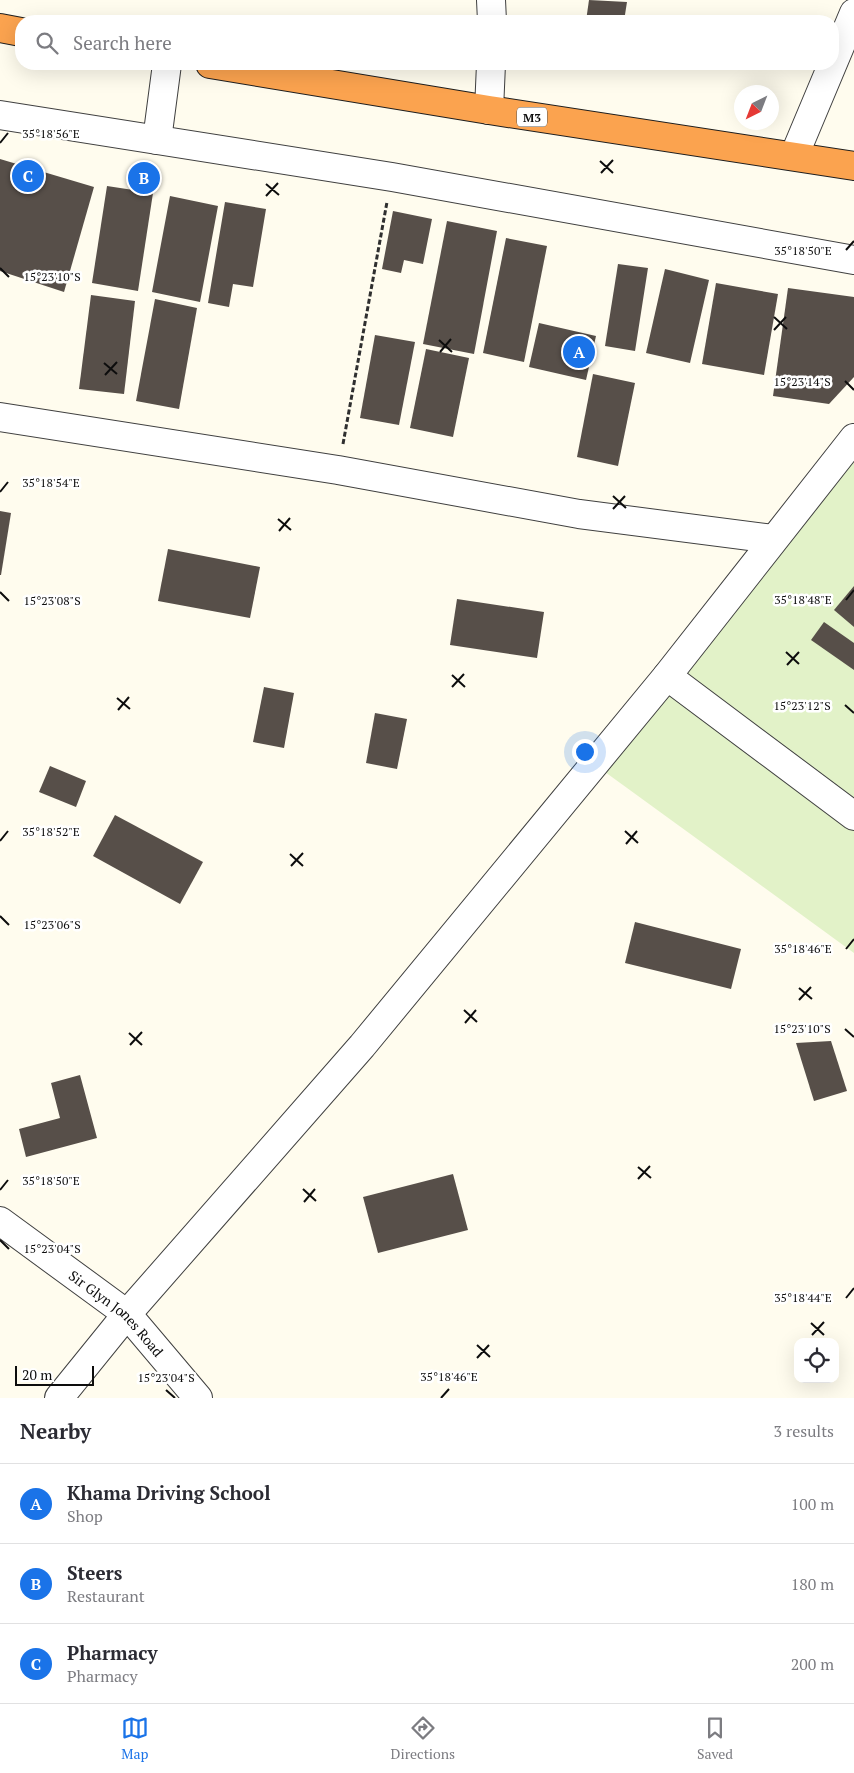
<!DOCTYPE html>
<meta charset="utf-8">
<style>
:root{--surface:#fff;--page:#f2f2f3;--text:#2b2b33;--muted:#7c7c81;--line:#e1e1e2;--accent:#1a73e8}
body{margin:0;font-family:"PT Serif",serif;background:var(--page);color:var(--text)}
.controls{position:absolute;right:15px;bottom:15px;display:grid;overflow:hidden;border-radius:10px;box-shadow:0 5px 20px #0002}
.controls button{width:45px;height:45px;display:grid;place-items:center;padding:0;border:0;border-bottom:1px solid var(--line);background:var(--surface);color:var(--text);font:25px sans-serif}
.compass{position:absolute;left:734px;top:85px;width:45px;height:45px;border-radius:50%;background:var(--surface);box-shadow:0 5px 20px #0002;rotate:222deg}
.scale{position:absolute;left:15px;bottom:12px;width:79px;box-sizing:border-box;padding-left:5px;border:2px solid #0d0d0d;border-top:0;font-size:14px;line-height:18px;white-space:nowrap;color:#0d0d0d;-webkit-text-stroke:4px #fff;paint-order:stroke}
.you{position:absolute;left:584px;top:751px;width:18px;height:18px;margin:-12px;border:4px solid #fff;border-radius:50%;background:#1a73e8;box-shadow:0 0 0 8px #1a73e833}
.badge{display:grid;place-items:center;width:32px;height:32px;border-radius:50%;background:var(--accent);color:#fff;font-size:16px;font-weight:700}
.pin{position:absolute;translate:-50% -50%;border:2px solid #fff;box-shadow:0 1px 5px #0006}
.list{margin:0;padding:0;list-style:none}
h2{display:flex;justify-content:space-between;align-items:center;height:65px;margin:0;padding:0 20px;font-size:21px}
h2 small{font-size:16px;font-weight:400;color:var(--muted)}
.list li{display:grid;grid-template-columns:32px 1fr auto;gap:15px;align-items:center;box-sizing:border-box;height:80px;padding:0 20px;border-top:1px solid var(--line)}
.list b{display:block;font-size:19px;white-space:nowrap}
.list p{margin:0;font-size:16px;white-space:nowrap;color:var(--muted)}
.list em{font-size:16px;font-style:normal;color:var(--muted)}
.icon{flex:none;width:28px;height:28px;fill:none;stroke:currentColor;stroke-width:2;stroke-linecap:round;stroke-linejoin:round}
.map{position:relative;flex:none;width:854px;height:1398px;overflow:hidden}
.search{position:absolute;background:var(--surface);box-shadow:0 5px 20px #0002;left:15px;right:15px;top:15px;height:55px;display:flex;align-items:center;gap:12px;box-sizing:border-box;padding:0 18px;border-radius:20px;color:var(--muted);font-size:19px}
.sheet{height:305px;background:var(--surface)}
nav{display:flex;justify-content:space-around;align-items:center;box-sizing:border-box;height:70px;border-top:1px solid var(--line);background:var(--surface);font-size:14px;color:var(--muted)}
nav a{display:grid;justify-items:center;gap:2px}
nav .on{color:var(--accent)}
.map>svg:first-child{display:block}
.pitch{fill:#e2f2c8}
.building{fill:#574f49}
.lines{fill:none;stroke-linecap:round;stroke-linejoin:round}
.minor-casing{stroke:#404040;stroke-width:30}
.highway-casing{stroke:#1e1e1e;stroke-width:30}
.path{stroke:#2f2f2f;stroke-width:3;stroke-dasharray:5 2.5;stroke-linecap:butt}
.minor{stroke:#fff;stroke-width:28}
.highway{stroke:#fba34f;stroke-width:28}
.ticks{fill:none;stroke:#0d0d0d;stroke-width:2}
.labels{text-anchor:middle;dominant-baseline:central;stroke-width:5;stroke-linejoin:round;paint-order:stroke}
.shield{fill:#fff;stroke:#565656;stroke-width:1}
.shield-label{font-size:12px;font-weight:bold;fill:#0d0d0d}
.street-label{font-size:14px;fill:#0d0d0d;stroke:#fff}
.ticks-label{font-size:12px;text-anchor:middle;fill:#0d0d0d;stroke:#fff;stroke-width:5;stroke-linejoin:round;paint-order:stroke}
</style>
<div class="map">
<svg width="854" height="1398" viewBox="0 0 854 1398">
<rect width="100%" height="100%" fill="#fffcee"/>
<polygon class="pitch" points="854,451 854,953 594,764"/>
<g class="building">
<polygon points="589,0 627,2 624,21 586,21"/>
<polygon points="0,159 94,187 64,292 0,271"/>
<polygon points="107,186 153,193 138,291 92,283"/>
<polygon points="170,196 218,206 200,302 152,292"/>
<polygon points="225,202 266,209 253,287 233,284 229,307 208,303"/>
<polygon points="393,211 432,219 423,264 404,260 401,273 382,269"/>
<polygon points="447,221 497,231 474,354 423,344"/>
<polygon points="506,238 547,246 524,362 483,353"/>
<polygon points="618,264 648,268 635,351 605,346"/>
<polygon points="665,269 709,280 690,363 646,353"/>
<polygon points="716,283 778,294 764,375 702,364"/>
<polygon points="788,288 854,297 854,377 829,404 773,396"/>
<polygon points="91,295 135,301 124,394 79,389"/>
<polygon points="155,299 197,308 179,409 136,401"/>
<polygon points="539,323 596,336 586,380 529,367"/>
<polygon points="375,335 415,342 399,425 360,418"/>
<polygon points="426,349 469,358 453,437 410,428"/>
<polygon points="593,374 635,383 618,466 577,457"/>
<polygon points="0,511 11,513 1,575 0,575"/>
<polygon points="168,549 260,567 250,618 158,601"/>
<polygon points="854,586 854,627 834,610"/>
<polygon points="457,599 544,612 537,658 450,645"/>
<polygon points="824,622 854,643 854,670 811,640"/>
<polygon points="264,687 294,693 284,748 253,742"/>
<polygon points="375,713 407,719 397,769 366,763"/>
<polygon points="50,766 86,781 76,807 39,792"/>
<polygon points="115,815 203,862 180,904 93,856"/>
<polygon points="635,922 741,949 731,989 625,963"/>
<polygon points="831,1041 847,1091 814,1101 796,1043"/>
<polygon points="80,1075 97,1138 26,1157 19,1129 60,1118 51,1083"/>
<polygon points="453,1174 468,1230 378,1253 363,1197"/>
</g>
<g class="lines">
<defs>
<g id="minor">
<polyline points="491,0 492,21"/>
<polyline points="489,110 491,64"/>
<polyline points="0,115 392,177 854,260"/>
<polyline points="157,140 167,64"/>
<polyline points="794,156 854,13"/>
<polyline points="0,417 338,470 579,514 773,539"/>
<polyline points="667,676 854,816"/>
<path id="s1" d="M0 1221 127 1314 198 1398"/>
<polyline points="59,1398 127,1314 362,1046 667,676 854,438"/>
</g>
<g id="highway">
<polyline points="0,28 21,32"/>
<polyline points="210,64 489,110 854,166"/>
</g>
</defs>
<use href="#minor" class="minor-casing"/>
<use href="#highway" class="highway-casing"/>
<polyline class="path" points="343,444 387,202"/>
<use href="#minor" class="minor"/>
<use href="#highway" class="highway"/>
</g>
<path class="ticks" d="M0 143 8 133M600 161 613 173M601 173 613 160M266 184 279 195M266 196 278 183M846 250 854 241M0 268 9 277M774 317 787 329M774 330 786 317M439 340 452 352M440 352 451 339M104 363 117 374M105 375 117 362M845 381 854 390M0 492 8 482M613 496 626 508M613 509 625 496M278 519 291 530M279 531 290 518M0 592 9 601M846 600 854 590M786 652 799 664M787 665 799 652M452 675 465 687M452 687 464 674M117 698 130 709M845 705 854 713M118 710 129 697M625 831 638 843M0 841 8 831M626 844 637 831M290 854 303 866M291 866 303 853M0 916 9 925M846 949 854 939M799 988 812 999M799 1000 811 987M464 1010 477 1022M465 1023 476 1010M845 1029 854 1037M129 1033 142 1045M130 1045 142 1032M638 1167 651 1178M638 1179 650 1166M303 1189 316 1201M0 1190 8 1180M304 1202 315 1189M0 1240 9 1249M846 1298 854 1288M811 1323 824 1335M812 1335 824 1322M477 1345 490 1357M477 1358 489 1345M166 1390 175 1398M441 1398 449 1389"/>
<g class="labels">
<rect class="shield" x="517" y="107.5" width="30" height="19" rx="4"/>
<g class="shield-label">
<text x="532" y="117">M3</text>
</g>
<g class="street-label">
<text stroke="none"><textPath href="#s1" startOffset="149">Sir Glyn Jones Road</textPath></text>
</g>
</g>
<g class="ticks-label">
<text x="51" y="138">35°18'56"E</text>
<text x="803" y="255">35°18'50"E</text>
<text x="52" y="281">15°23'10"S</text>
<text x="802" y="386">15°23'14"S</text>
<text x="51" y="487">35°18'54"E</text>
<text x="803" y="604">35°18'48"E</text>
<text x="52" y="605">15°23'08"S</text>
<text x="802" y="710">15°23'12"S</text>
<text x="51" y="836">35°18'52"E</text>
<text x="52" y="929">15°23'06"S</text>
<text x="803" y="953">35°18'46"E</text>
<text x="802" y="1033">15°23'10"S</text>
<text x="51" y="1185">35°18'50"E</text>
<text x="52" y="1253">15°23'04"S</text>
<text x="803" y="1302">35°18'44"E</text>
<text x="449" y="1381">35°18'46"E</text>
<text x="166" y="1382">15°23'04"S</text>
</g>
</svg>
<div class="controls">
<button><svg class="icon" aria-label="locate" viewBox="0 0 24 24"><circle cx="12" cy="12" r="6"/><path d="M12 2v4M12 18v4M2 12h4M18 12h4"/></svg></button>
</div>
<svg class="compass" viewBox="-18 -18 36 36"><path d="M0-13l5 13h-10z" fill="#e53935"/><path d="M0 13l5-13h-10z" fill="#7c7c81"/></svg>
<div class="scale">20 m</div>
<div class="you"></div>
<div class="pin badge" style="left:579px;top:352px">A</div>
<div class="pin badge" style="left:144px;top:178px">B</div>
<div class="pin badge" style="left:28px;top:176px">C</div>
<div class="search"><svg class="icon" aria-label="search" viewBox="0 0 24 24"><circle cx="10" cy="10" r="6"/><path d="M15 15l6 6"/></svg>Search here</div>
</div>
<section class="sheet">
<h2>Nearby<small>3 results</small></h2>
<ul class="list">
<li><span class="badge">A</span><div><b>Khama Driving School</b><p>Shop</p></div><em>100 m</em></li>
<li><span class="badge">B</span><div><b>Steers</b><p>Restaurant</p></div><em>180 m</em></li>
<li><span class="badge">C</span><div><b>Pharmacy</b><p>Pharmacy</p></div><em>200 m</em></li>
</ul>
</section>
<nav>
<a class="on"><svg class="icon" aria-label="map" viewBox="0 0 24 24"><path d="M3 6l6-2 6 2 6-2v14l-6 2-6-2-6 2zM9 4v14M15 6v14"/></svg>Map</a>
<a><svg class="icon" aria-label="directions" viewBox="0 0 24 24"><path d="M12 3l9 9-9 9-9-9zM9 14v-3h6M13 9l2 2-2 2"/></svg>Directions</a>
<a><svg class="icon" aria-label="saved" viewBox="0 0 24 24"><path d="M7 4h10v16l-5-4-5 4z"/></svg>Saved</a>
</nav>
